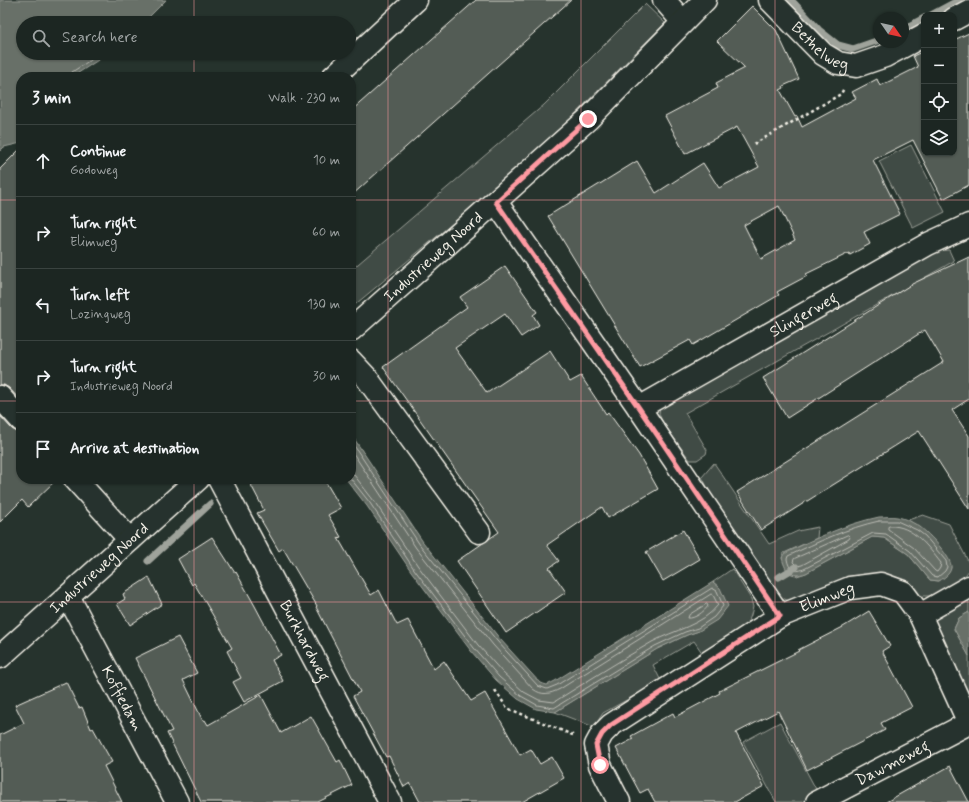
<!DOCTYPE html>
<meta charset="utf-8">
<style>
:root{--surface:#1c2622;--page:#252e2a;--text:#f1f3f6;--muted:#a0a5a5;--line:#3a4340}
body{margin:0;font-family:Mynerve,sans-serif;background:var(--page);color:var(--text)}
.controls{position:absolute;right:12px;top:12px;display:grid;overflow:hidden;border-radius:8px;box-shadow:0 1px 3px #0004}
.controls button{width:36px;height:36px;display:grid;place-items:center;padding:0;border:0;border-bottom:1px solid var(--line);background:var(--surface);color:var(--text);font:20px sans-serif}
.compass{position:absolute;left:873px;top:12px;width:36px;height:36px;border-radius:50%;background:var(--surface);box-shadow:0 1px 3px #0004;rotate:124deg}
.stop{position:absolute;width:12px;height:12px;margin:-9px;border:3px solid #ff9aa2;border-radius:50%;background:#fff}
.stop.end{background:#ff9aa2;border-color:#fff;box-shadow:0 1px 4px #0008}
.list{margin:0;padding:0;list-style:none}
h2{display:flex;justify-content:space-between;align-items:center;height:52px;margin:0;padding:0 16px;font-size:17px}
h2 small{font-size:13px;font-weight:400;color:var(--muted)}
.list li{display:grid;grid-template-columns:26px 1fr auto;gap:12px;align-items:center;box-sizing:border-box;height:72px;padding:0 16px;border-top:1px solid var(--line)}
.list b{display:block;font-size:15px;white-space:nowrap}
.list p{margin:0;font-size:13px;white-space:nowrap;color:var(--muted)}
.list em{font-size:13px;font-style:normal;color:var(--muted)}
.icon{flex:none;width:22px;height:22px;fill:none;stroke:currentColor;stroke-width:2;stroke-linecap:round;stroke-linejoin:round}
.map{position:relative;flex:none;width:969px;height:802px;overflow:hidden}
.search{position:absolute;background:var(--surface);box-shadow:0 1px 3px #0004;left:16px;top:16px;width:340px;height:44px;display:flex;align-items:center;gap:10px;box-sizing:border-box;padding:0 14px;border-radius:22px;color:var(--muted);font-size:15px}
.panel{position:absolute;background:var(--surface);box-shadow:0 1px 3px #0004;left:16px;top:72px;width:340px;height:412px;border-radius:16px}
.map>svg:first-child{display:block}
.green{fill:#414b45;stroke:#9a9e96}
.water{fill:#676f68;stroke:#9fa39b}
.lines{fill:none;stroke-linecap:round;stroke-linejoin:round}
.shore{stroke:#bcbdb5;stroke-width:1}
.stream{stroke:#9fa39b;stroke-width:7}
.building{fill:#525c55;stroke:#f4f1e8;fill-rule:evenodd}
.minor-casing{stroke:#f4f1e8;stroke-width:25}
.path{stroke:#f4f1e8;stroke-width:2.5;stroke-dasharray:3 3;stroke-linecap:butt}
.minor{stroke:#26332d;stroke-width:22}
.route{stroke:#ff9aa2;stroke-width:5}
.grid{fill:none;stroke:#ff9aa2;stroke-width:1;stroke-opacity:0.55}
.labels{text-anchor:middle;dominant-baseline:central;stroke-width:3.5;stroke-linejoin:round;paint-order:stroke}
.street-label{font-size:16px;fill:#f4f1e8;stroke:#26332d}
</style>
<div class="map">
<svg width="969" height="802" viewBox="0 0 969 802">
<rect width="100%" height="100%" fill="#26332d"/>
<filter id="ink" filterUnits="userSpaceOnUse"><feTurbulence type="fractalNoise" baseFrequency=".025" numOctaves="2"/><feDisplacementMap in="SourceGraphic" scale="8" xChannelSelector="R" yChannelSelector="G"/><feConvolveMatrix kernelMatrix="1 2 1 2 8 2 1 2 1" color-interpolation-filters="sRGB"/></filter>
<g filter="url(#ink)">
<g class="green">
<polygon points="645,4 665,23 572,117 495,188 351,308 351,270 544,105"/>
<polygon points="911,145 945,212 913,228 879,161"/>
<polygon points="949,250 954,261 685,413 707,450 706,454 697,460 690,460 663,423 659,414 660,407 934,251"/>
<polygon points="714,463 769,544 798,531 818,527 817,538 784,553 782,558 797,576 806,573 872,537 884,538 908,554 930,580 939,581 948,574 951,567 919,527 908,520 923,515 949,524 969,563 969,570 961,582 937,596 917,596 905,586 789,601 776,595 727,525 702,477"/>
<polygon points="732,569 751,599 753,607 751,615 748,623 743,630 703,654 694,641 653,665 661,681 603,713 594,727 555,712 657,649 687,635 699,631 720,588 713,582"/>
<polygon points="969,595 969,612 959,618 954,629 969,656 969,699 935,629 935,618"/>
<polygon points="780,722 818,793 801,802 776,802 743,742"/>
</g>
<g class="water">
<polygon points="0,0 166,0 143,23 23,23 23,53 109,53 72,77 21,77 21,143 4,147 0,151"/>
<polygon points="351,434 423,542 500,639 540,683 547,685 555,681 713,582 720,588 728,606 717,620 699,631 687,635 657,649 555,712 536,709 518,699 496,680 471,651 411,571 367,506 346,479 351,479"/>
<path d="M879 517C885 517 892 516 897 517 905 518 914 523 920 527 928 533 953 558 951 568 950 574 944 578 939 581L930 580 908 554 884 538 872 537 806 573C791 578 786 573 782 558L786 553C816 538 846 524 879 517Z"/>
<polygon points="969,612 969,656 954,629 959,618"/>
</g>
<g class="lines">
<g class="shore">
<polyline points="71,77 72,72 101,53"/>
<polyline points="351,441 420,545 497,641 538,686 547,689 557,685 712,588 717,591 723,606 714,617 698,628 685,632 655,646 554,708 537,705 521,696 499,677 474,648 414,569 370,503 351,479"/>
<path d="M351 450 416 548 493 645 533 689C542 696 550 694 560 689L711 594 713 595 718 605C703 625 674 630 652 642 619 661 586 682 554 702L539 700 524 692 503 673 478 645 418 566 374 501 351 471"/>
<path d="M879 521H897L917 530 925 536 946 561 947 567 945 571 938 577 932 576 910 551 886 534 873 533 804 569C794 573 789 570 787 559L788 556C818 542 847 528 879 521Z"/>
<path d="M890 526C913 525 928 547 941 563L940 568 937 572 935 571 914 548 888 529V527Z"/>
<polygon points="848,535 850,537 849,539 802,565 797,566 793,562 794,559"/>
<path d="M707 604 708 606C704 612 694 619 688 618L689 615Z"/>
</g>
<g class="stream">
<polyline points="791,0 819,30 838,45 853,49 879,40"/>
<polyline points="931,15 959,0"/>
<polyline points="903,29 924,18"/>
<polyline points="233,482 236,479"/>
<polyline points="148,561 210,504"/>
<polyline points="779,577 796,567"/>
</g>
</g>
<g class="building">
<polygon points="476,0 571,0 351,196 351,111"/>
<path d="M752 6 776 30 799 79 783 86 784 88 780 90 795 117 797 116 802 127 856 98 852 92 877 79 880 86 918 67 913 56 924 51V153H954V40L969 33V185L943 199 913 140 873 160 900 214 864 232 870 244 850 255 849 253 806 274 807 276 777 292 779 295 693 345 690 340 640 367 548 216 637 161 656 193 703 163 719 188 759 167 737 127 685 154 665 116 718 88 716 83 745 68 717 41ZM779 206 795 240 761 259 744 225Z"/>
<polygon points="21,148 21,401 9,388 4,385 0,385 0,169"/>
<polygon points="969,257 969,399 952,410 969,436 969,509 919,431 761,530 737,492 944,362 925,330 787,418 763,378 912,284"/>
<polygon points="505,266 537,312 533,315 539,325 521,337 505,314 455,348 487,393 550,351 570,382 581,376 606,414 608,412 639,455 658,489 608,518 602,507 547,545 559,561 549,568 566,592 506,633 457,561 499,532 383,367 467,307 460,297"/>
<polygon points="0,416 12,429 17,432 21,432 21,479 57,479 28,507 22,500 0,522"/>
<polygon points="261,479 324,479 341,508 328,515 341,537 338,538 371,595 379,590 397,625 408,620 434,669 444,661 471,701 485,693 520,755 531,749 540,764 552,757 564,778 522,802 420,802 410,783 404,787 389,756 386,757 353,696 360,692 316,607 317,606 283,548 279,551 257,513 264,510 251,485"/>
<polygon points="683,530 700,559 663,581 646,552"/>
<polygon points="212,537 235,573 236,572 255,606 281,655 272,660 283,681 244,702 233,682 241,678 227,651 232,648 194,583 192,585 178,559"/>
<polygon points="149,577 162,604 130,625 117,604 125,599 123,594"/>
<polygon points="869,611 890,646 882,651 912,707 881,723 885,730 807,770 778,711 736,733 764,786 735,802 655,802 648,789 640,793 616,748 633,739 631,736 673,713 675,717 720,693 719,691 799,651 798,650 843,627"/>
<polygon points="178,637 197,673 183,680 203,721 205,720 208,725 261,695 281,733 311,716 337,762 340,760 352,785 318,802 201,802 167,733 172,731 135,658"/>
<polygon points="66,682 79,708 82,707 91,729 93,728 112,762 104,766 122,802 0,802 0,735 24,723 15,705"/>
<polygon points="950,766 969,802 886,802"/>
</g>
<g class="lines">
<defs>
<g id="minor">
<polyline points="664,0 683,22"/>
<path id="s1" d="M770 0 823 54 838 63 856 66 885 56 924 35"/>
<polyline points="954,19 969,11"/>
<polyline points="333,77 416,0"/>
<polyline points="496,202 639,408 780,616"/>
<path id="s2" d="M351 330 588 119 705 0"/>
<polyline points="351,361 366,377 479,532"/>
<polyline points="0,397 21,420"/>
<path id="s3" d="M639 408 928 244 969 225"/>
<polyline points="75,479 130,540"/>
<path id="s4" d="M219 479 390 802"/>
<path id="s5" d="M68 596 177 802"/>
<polyline points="920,615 969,587"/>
<path id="s6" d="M0 657 198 479"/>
<path id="s7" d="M619 802 600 765 596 745 602 734 611 725 780 616 850 588 881 584 903 592 920 615 969 723"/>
<path id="s8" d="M817 802 969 723"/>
</g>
</defs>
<use href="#minor" class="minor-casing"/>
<g class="path">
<polyline points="754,144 841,94 844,88"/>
<polyline points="495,690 507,708 575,736"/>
</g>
<use href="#minor" class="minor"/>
</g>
</g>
<g class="lines" filter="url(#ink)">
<polyline class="route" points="588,119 496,202 639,408 780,616 611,725 602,734 596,745 600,765"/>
</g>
<path class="grid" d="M194 0V23M388 0V802M581 0V802M775 0V802M194 53V77M0 200H21M351 200H969M0 401H21M351 401H969M194 479V802M0 602H969"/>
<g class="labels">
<g class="street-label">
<text stroke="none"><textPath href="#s1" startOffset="69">Bethelweg</textPath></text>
<text stroke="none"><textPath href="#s2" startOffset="110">Industrieweg Noord</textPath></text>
<text stroke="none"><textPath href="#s3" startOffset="189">Slingerweg</textPath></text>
<text stroke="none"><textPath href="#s6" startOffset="133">Industrieweg Noord</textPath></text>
<text stroke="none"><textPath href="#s7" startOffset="339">Elimweg</textPath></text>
<text stroke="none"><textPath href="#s4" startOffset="183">Burkhardweg</textPath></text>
<text stroke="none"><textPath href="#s5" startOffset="116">Koffiedam</textPath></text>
<text stroke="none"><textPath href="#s8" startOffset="85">Dawmeweg</textPath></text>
</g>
</g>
</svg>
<div class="controls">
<button>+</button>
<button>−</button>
<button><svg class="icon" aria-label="locate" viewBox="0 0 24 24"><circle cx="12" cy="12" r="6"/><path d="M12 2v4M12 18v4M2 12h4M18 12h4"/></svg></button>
<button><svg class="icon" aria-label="layers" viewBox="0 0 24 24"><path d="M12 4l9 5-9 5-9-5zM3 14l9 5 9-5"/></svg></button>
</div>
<svg class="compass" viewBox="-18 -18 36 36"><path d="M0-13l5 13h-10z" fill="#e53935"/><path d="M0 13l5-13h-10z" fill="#a0a5a5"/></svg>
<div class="stop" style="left:600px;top:765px"></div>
<div class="stop end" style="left:588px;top:119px"></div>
<div class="search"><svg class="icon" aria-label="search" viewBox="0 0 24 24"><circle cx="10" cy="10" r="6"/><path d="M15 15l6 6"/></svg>Search here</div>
<section class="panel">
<h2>3 min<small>Walk · 230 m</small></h2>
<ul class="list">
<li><svg class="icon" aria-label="ahead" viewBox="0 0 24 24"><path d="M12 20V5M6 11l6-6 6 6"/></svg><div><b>Continue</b><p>Godoweg</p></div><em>10 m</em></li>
<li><svg class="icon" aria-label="right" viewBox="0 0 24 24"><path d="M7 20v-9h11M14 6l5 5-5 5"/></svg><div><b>Turn right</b><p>Elimweg</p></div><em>60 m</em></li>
<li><svg class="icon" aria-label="left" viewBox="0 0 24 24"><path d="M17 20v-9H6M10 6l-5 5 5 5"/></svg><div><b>Turn left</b><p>Lozingweg</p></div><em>130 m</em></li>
<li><svg class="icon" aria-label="right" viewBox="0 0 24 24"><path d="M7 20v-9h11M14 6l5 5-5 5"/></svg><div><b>Turn right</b><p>Industrieweg Noord</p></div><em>30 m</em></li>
<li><svg class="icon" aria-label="arrive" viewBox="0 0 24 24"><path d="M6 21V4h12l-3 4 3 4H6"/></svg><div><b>Arrive at destination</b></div></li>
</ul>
</section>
</div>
